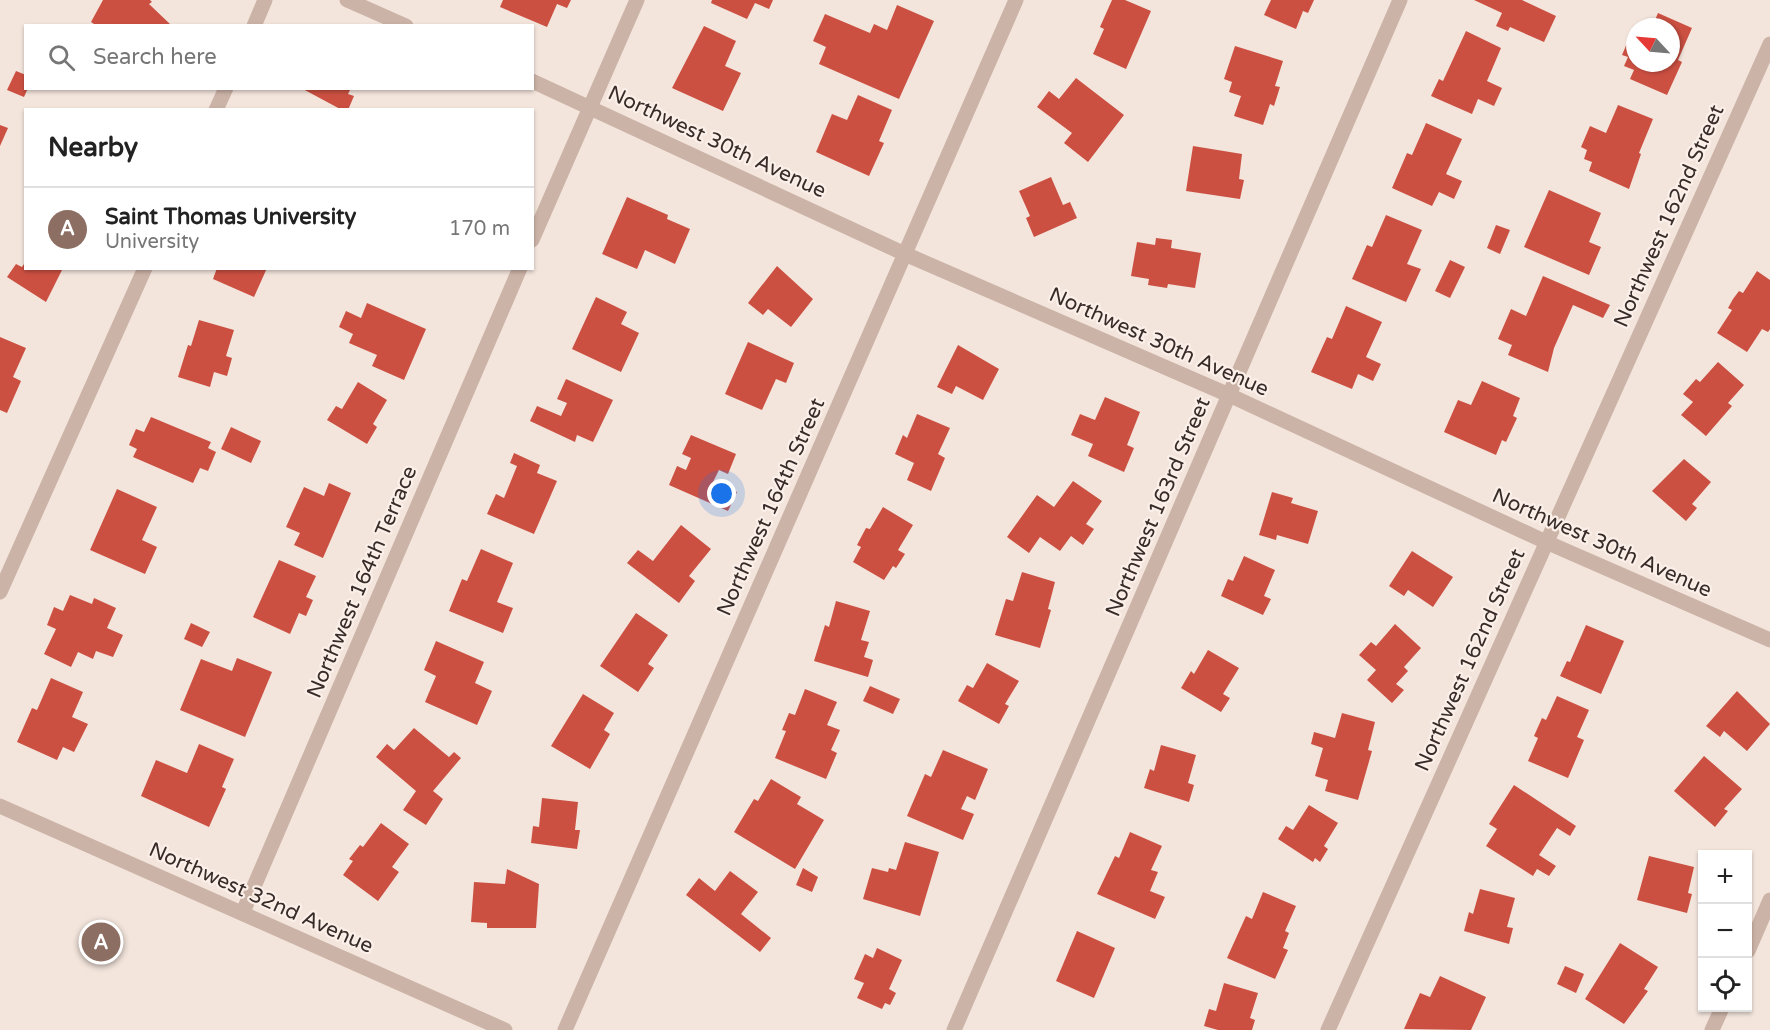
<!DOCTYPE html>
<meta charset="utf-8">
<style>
:root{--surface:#fff;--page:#f2f2f2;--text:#222;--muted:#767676;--line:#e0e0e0;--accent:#d93025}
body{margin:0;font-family:"Varela Round",sans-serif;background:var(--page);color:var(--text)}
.controls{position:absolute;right:18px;bottom:18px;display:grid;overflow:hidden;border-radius:0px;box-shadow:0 2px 4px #0004}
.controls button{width:54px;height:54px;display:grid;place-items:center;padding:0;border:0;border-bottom:2px solid var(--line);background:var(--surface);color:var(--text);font:30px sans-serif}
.compass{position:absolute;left:1626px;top:18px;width:54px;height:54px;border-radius:50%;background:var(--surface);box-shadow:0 2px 4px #0004;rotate:296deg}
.you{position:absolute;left:722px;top:494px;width:21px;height:21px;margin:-15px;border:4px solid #fff;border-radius:50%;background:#1a73e8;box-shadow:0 0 0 9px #1a73e833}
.badge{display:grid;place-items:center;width:39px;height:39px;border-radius:50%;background:var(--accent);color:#fff;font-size:20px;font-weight:700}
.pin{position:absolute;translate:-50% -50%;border:3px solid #fff;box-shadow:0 2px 6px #0006}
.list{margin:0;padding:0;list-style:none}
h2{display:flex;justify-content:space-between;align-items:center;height:78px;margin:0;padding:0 24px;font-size:26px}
h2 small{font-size:20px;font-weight:400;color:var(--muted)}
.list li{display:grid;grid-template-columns:39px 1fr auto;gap:18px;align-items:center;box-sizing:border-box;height:84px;padding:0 24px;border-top:2px solid var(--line)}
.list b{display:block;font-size:22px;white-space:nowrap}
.list p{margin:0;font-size:20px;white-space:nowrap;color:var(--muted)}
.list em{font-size:20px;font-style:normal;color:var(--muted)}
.icon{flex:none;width:33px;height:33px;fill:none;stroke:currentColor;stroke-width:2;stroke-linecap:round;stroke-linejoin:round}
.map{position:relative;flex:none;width:1770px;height:1030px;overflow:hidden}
.search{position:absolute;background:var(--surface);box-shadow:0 2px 4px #0004;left:24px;top:24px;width:510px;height:66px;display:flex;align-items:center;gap:15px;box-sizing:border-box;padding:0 21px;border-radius:0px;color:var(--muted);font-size:22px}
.panel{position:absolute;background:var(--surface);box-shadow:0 2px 4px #0004;left:24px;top:108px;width:510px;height:162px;border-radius:0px}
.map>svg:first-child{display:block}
.building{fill:#cc5042}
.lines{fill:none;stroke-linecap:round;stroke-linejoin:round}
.minor{stroke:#ccb3a7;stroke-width:15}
.labels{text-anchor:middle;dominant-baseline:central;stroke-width:4.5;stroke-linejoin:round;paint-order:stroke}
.street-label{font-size:21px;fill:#392b28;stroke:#fbf0e9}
</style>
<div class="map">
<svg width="1770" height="1030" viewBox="0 0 1770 1030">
<rect width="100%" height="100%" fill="#f3e5dc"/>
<g class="building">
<polygon points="103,0 150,0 152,2 149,4 170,24 97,26 91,22"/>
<polygon points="503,0 571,0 567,8 557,4 547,27 500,7"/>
<polygon points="712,0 773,0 769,9 755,3 747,19 711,3"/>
<polygon points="1112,0 1125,0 1151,11 1126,69 1093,54 1104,29 1100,27"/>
<polygon points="1271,0 1314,0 1308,13 1303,11 1296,29 1264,15"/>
<polygon points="1474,0 1522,0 1556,16 1544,42 1510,27 1508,31 1496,26 1502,13"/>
<polygon points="897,5 934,21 899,99 819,64 826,47 813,41 825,14 870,33 874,24 887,30"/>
<polygon points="1658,13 1692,28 1678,60 1682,62 1667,95 1630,79 1634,70 1624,66 1628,57 1622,55 1631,34 1635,36 1635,63 1671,63 1671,27 1652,27"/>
<polygon points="704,26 736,41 725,66 741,73 723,111 672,88"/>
<polygon points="1466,31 1501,48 1487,81 1502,88 1494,106 1478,99 1472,114 1431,96 1439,79 1443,81"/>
<polygon points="1235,46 1283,61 1275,86 1280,87 1274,106 1270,104 1263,125 1234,116 1241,96 1229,92 1232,82 1224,79"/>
<polygon points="16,71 26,75 26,88 28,88 24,97 7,90"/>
<polygon points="1076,78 1124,115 1088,162 1064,143 1072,133 1037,107 1049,91 1059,99"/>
<polygon points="301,88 351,88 348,94 354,96 348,110 342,110"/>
<polygon points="858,95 892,110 879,141 884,143 869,176 816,152 832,114 847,120"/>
<polygon points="1618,105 1653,119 1639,153 1641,154 1629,189 1589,171 1592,162 1584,159 1587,150 1581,147 1590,126 1606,133"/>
<polygon points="1426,123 1462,139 1446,174 1462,181 1454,199 1439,192 1432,206 1392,188 1407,153 1412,155"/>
<polygon points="0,125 8,128 0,146"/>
<polygon points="1193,146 1242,154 1239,179 1244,180 1240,199 1186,191"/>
<polygon points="1051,177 1063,205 1070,202 1077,218 1034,237 1026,218 1030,216 1019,191"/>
<polygon points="1549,190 1601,213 1589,242 1601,247 1589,275 1524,247"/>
<polygon points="627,197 668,215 667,219 690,229 675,264 645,250 637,269 602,254"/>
<polygon points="1386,215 1422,230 1407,264 1421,269 1406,302 1352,279 1367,245 1372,247"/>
<polygon points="1496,225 1510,230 1500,254 1487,248"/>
<polygon points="1156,238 1172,240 1171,248 1201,253 1195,288 1168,284 1167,288 1148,285 1149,279 1131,276 1137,242 1155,245"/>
<polygon points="1450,260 1465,267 1450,298 1435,291"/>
<polygon points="26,261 26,268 63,268 46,302 7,277 16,264 22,267"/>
<polygon points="777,266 813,299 791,327 768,309 763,315 748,303"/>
<polygon points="217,268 267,268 254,297 213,279"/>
<polygon points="1757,271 1770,280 1770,329 1768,332 1762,329 1747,352 1717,333 1732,310 1728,308 1733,299 1739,291 1743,293"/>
<polygon points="1543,276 1610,305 1603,318 1573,305 1554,348 1548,372 1508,355 1512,345 1498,339 1511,309 1526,316"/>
<polygon points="596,297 627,312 621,324 639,333 621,372 572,349"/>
<polygon points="367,303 426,329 404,380 372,366 377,355 349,343 353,334 339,327 346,311 361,318"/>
<polygon points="1346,306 1382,322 1366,357 1381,364 1373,381 1358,374 1352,389 1311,372 1327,337 1332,339"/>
<polygon points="199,320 234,330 226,356 232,358 227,376 214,372 210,387 178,377 188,345 191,346"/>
<polygon points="0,337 26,348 13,377 21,381 7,413 0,410"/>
<polygon points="748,342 794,363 786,383 776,379 762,410 725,394"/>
<polygon points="958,345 999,369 983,400 956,386 952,394 937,387"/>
<polygon points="1718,362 1744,385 1728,403 1732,406 1706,436 1681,415 1693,402 1683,394 1696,379 1700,382"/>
<polygon points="566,379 613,400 593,442 577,435 575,442 530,421 537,406 561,416 567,403 557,399"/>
<polygon points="1482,381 1520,398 1513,416 1517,418 1506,442 1502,440 1496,455 1444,432 1458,400 1471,405"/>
<polygon points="358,382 387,400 373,424 377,427 367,444 327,420 336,406 342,409"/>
<polygon points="1105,397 1140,412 1127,445 1134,448 1124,472 1088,456 1093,444 1071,435 1080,414 1095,420"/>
<polygon points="917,414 950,428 938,454 945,458 931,491 907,480 914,463 895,454 903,435 907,438"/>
<polygon points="151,417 211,442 208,448 216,452 208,471 200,468 193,483 133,457 137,449 129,445 136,429 144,432"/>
<polygon points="231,427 261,441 251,463 221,449"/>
<polygon points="691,435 736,454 728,474 719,470 713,482 737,492 728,511 669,485 677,466 686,470 691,458 682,454"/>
<polygon points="514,453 540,465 537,473 557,481 534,534 487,514 496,494 504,498 517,466 510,463"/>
<polygon points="1684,459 1711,482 1692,504 1697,508 1686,521 1652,491"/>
<polygon points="1073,481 1102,501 1086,524 1094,529 1083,545 1071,536 1060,551 1040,537 1029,553 1007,537 1037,495 1054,507"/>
<polygon points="329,483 351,493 323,558 294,545 300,533 286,527 304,487 324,496"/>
<polygon points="117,489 157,507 142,540 157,547 145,574 90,550"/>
<polygon points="1272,492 1293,498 1291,503 1318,511 1308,544 1277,535 1276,540 1259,535"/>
<polygon points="883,507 913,525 898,550 905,554 896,568 893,566 884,580 853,562 861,547 857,545 866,528 870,529"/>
<polygon points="681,525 711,549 689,576 695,581 679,603 627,563 638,550 653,561"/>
<polygon points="481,549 513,563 497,602 513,608 503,633 449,611 462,579 467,581"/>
<polygon points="1412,551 1453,577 1433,607 1408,590 1404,596 1389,586"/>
<polygon points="1244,556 1275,570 1264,596 1271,599 1263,615 1221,596 1228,579 1233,581"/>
<polygon points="279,560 316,576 306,597 313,600 306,616 299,613 290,634 253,617"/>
<polygon points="1022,572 1055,582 1048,609 1051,610 1040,648 995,635 1006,599 1013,601"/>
<polygon points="70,595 92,604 94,598 116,608 107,628 123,635 113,657 96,651 93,659 78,652 71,667 44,654 56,629 47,625 54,607 63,611"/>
<polygon points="836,601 870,611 861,640 869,642 864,657 873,660 868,677 814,661 825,625 829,627"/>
<polygon points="636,613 668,635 648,664 654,668 638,692 600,666"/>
<polygon points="191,623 210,632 202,647 184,639"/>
<polygon points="1395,624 1421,648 1404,667 1408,671 1396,684 1404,690 1392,703 1367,680 1376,670 1359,655 1371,642 1376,646"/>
<polygon points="1586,625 1624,641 1601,694 1560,676 1567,661 1570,662"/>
<polygon points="436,641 484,662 475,683 492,691 477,725 425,702 436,676 424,670"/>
<polygon points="1208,650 1239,668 1223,694 1230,698 1221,712 1181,688 1191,671 1194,674"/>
<polygon points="237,658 272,672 245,737 180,710 201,659 232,671"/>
<polygon points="987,663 1019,681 1005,704 1009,706 999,724 958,701 967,685 973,688"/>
<polygon points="51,678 83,692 72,717 88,724 74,752 63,747 57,760 17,742 32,708 37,710"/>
<polygon points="870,686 900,699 893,714 863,701"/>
<polygon points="805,689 837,702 827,725 840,730 831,750 837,753 826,779 775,758 786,731 782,730 789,713 795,715"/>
<polygon points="1737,691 1770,724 1747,751 1724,731 1720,737 1706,726"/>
<polygon points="583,694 614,713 604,730 610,734 590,769 551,746"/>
<polygon points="1557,696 1589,710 1577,737 1584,740 1568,778 1528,761 1538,738 1534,736 1542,718 1546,720"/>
<polygon points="1342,713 1375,722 1368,750 1372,751 1358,800 1325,791 1328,780 1315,776 1323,748 1311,744 1314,732 1335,738"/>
<polygon points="414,728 449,757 454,752 461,758 433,791 443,799 426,825 403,810 416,791 376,757 387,744 394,750"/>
<polygon points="199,744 234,759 222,787 226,789 209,827 141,796 156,760 187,773"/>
<polygon points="1161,745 1196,755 1188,783 1194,785 1189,802 1144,788 1150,769 1154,771"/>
<polygon points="943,750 988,769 975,800 967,796 961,809 974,814 963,840 907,816 925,774 931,777"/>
<polygon points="1704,756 1742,789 1724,809 1728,811 1715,827 1674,791"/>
<polygon points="771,779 801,797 797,804 824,820 795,869 734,832 754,799 758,801"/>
<polygon points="1514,785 1576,826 1570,836 1557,828 1539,855 1556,866 1549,876 1537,869 1533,876 1486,846 1497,829 1489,824"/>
<polygon points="542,798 578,802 575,830 580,830 577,849 531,843 533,826 539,827"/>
<polygon points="1309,805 1338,823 1324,846 1328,849 1320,862 1315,858 1313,862 1278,839 1286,826 1293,830"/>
<polygon points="381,823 409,844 392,867 399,872 378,901 343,875 353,861 349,859 360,845 363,847"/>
<polygon points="1130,832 1162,846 1151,870 1158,872 1150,891 1165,897 1155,919 1097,894 1115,856 1119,858"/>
<polygon points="905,842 939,852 920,916 863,899 872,868 888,872 889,868 896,870"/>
<polygon points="1649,856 1694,867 1688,893 1692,894 1687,913 1637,900"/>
<polygon points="803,868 818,877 812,892 796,885"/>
<polygon points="507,869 539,884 536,928 487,928 487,923 471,922 474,882 505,884"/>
<polygon points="730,871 758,892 741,914 771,938 760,952 686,895 699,878 715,891"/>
<polygon points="1480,889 1515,898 1507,927 1513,928 1509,944 1464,931 1469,912 1473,914"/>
<polygon points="1263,892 1296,906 1285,931 1289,933 1283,948 1288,950 1275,979 1227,958 1246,916 1252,919"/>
<polygon points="1077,931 1115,948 1094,998 1056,981"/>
<polygon points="1620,943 1658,967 1644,989 1648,991 1624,1024 1585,999"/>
<polygon points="877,948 902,960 889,989 896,993 890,1005 885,1003 882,1009 857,998 864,983 854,979 865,954 873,958"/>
<polygon points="1565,966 1584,974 1576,993 1557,984"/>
<polygon points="1440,976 1486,997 1471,1030 1404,1029 1420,993 1430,997"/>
<polygon points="1224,983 1258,993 1250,1018 1255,1020 1252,1030 1218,1030 1204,1026 1209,1009 1216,1011"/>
</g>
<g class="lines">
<g class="minor">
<polyline points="347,0 406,26"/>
<polyline points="254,26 265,0"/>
<polyline points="532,81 905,254 1229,395 1546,542 1770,640"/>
<polyline points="216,110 226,88"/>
<polyline points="532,240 637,0"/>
<polyline points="0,592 145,268"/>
<polyline points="0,806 505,1030"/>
<polyline points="243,912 520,268"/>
<polyline points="1748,951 1770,900"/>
<polyline points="565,1030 1016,0"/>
<polyline points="954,1030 1400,0"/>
<polyline points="1328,1030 1770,44"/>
<polyline points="1712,1030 1722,1008"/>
</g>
</g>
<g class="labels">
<g class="street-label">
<text transform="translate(717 142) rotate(25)">Northwest 30th Avenue</text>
<text transform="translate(1669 216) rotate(-66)">Northwest 162nd Street</text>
<text transform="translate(1159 342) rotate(24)">Northwest 30th Avenue</text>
<text transform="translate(771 507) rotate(-66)">Northwest 164th Street</text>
<text transform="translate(1158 507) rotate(-67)">Northwest 163rd Street</text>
<text transform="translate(1602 543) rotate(24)">Northwest 30th Avenue</text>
<text transform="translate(362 582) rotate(-67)">Northwest 164th Terrace</text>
<text transform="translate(1470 660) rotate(-66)">Northwest 162nd Street</text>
<text transform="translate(261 898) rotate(24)">Northwest 32nd Avenue</text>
</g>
</g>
</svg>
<div class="controls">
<button>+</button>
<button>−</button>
<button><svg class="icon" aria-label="locate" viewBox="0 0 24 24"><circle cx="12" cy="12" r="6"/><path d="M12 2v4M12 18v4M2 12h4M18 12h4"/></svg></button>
</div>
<svg class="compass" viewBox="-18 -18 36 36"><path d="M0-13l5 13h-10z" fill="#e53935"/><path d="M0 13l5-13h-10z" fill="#767676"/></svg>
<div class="you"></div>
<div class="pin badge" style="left:101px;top:942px;background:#8d6e63">A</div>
<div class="search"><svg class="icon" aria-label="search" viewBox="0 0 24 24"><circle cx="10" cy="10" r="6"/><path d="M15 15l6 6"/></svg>Search here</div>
<section class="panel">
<h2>Nearby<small></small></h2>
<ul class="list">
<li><span class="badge" style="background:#8d6e63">A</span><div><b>Saint Thomas University</b><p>University</p></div><em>170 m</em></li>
</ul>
</section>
</div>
